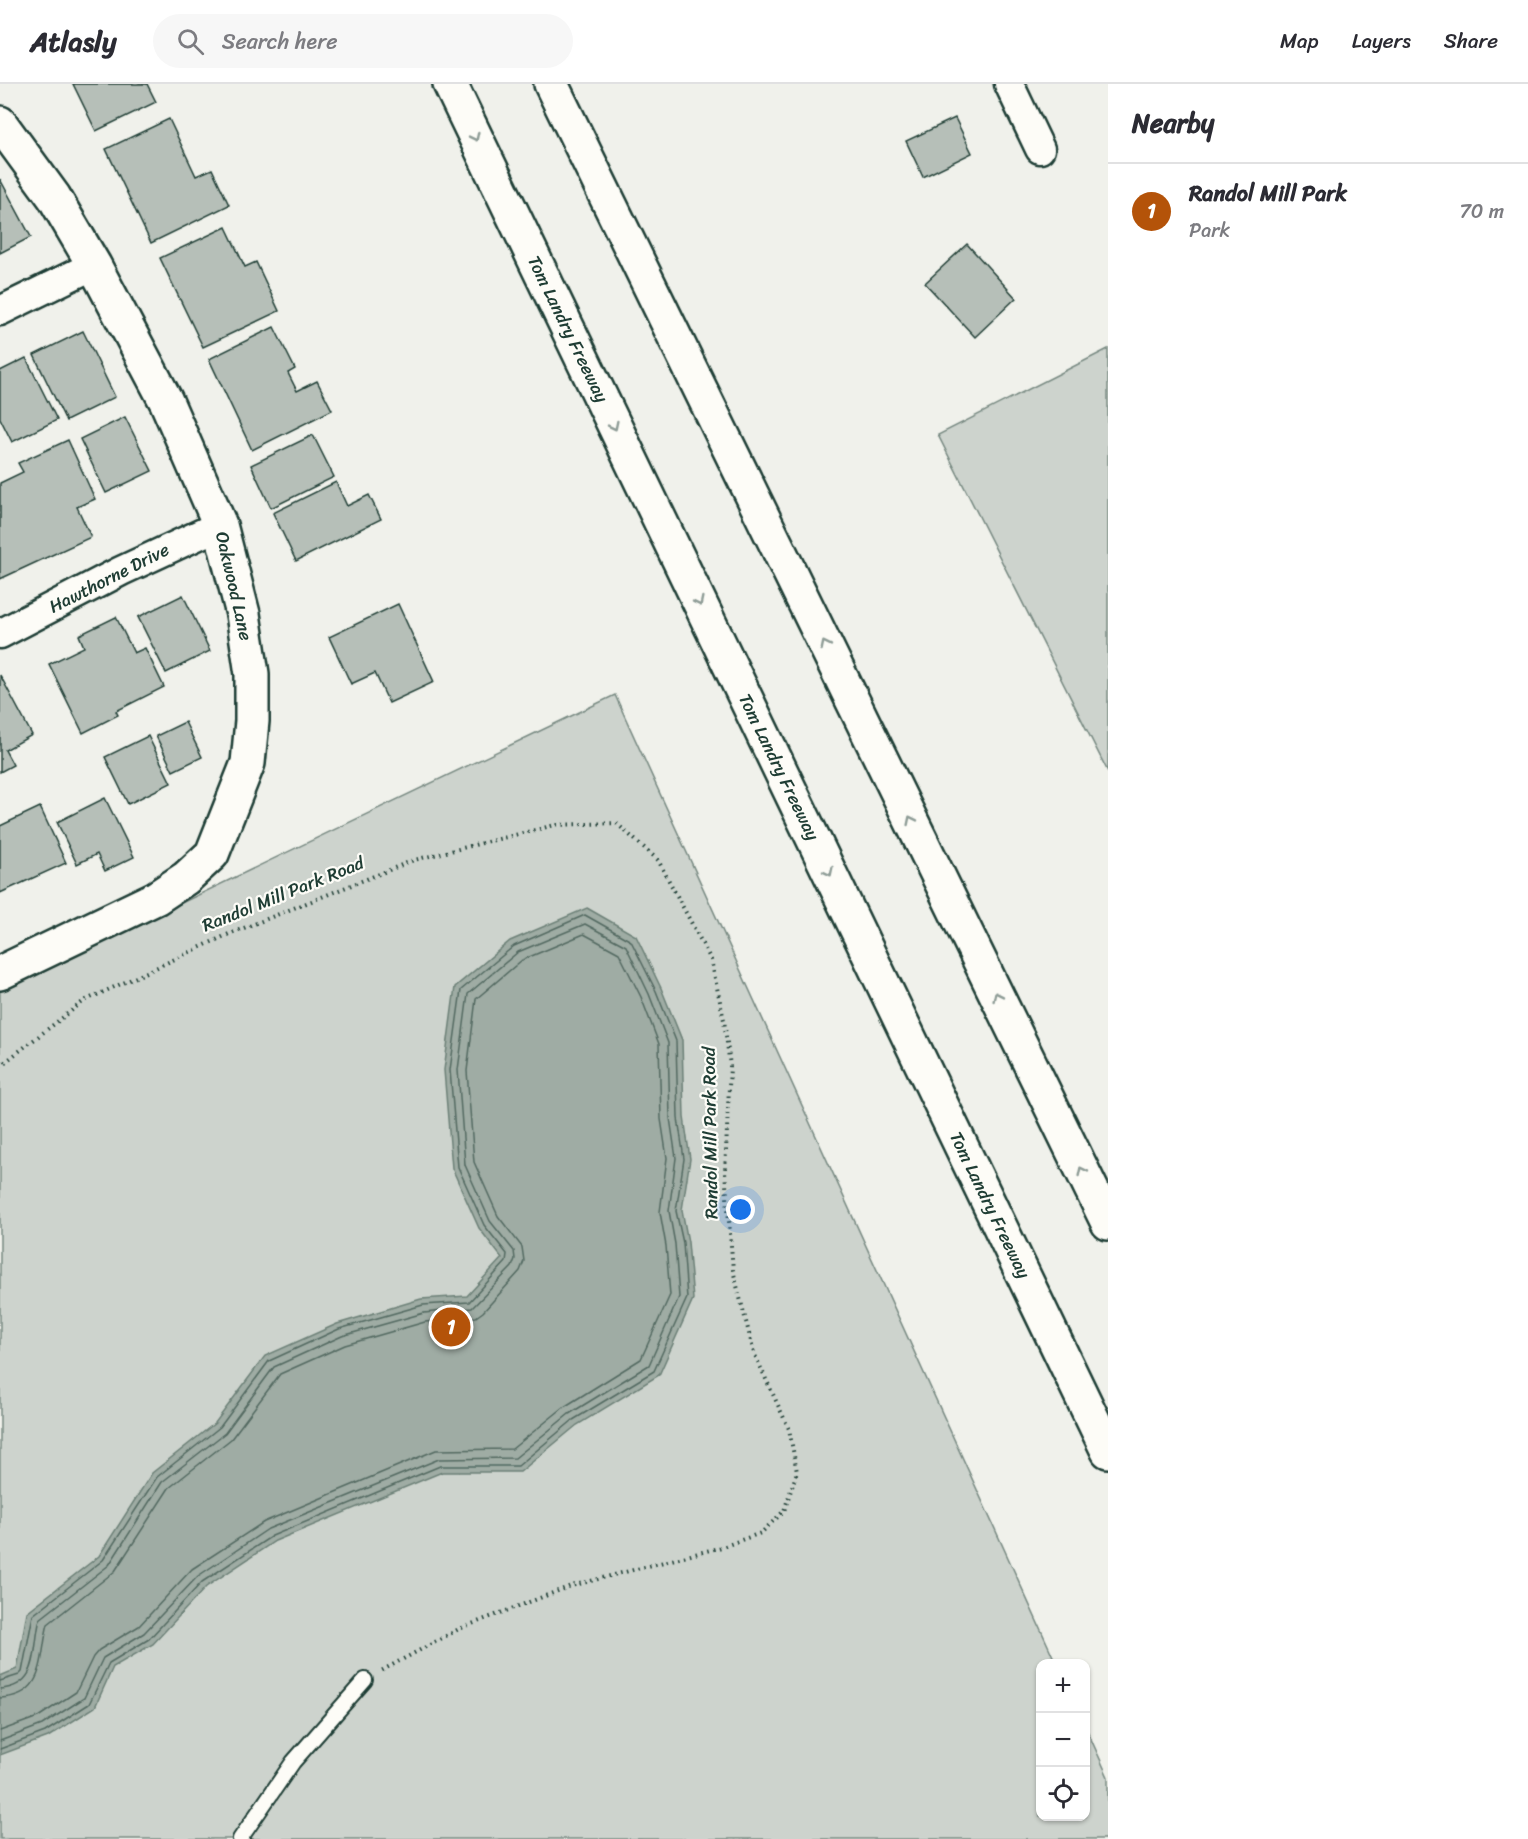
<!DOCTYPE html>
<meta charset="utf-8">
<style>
:root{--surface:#fff;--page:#f7f7f7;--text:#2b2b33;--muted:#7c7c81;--line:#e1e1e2;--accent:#b45309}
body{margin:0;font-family:Sriracha,sans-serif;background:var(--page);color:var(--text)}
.controls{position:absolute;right:18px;bottom:18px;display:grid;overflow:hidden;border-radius:12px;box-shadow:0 2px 4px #0004}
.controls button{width:54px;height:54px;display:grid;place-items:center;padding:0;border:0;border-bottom:2px solid var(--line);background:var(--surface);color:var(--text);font:30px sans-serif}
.you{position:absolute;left:741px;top:1126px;width:21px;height:21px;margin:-15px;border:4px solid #fff;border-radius:50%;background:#1a73e8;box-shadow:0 0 0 9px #1a73e833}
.badge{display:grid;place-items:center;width:39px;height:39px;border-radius:50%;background:var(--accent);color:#fff;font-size:20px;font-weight:700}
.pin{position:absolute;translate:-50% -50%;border:3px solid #fff;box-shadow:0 2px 6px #0006}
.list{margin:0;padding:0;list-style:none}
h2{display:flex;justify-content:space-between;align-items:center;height:78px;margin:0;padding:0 24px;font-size:26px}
h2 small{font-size:20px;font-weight:400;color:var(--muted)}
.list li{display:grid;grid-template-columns:39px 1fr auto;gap:18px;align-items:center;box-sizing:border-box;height:96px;padding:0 24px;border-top:2px solid var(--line)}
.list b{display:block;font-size:22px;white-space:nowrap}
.list p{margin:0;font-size:20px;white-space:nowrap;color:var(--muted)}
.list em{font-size:20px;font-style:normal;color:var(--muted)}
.icon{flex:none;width:33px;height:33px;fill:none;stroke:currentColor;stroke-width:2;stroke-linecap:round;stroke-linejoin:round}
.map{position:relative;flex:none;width:1108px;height:1755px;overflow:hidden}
header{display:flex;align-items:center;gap:36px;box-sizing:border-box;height:84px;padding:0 30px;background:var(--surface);border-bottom:2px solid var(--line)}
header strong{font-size:28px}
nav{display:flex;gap:33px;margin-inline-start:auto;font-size:21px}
.search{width:420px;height:54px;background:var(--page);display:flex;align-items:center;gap:15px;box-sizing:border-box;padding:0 21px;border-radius:33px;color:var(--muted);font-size:22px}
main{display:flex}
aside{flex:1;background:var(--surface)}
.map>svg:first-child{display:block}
.green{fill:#cdd3cd;stroke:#768880;stroke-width:1.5}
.water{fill:#9faca4;stroke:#6c8077;stroke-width:1.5}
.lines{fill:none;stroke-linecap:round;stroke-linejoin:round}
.shore{stroke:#526961;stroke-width:1.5}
.building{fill:#b6bfb8;stroke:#1f3d34;stroke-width:1.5}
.lane-casing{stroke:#1f3d34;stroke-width:18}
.street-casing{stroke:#1f3d34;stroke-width:33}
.secondary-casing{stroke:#1f3d34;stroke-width:38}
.highway-casing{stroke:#1f3d34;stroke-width:38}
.path{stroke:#1f3d34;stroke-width:4;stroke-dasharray:1.5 4.5;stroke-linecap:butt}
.lane{stroke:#fdfcf7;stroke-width:14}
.street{stroke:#fdfcf7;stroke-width:28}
.secondary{stroke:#fdfcf7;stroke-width:33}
.highway{stroke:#fdfcf7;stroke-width:33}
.oneway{stroke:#8e9c96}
.labels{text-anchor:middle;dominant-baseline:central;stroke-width:4.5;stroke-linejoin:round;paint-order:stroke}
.street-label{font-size:18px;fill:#1f3d34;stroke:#fdfcf7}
</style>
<header>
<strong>Atlasly</strong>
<div class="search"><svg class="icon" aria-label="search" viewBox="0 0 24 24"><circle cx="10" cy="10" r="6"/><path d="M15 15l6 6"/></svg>Search here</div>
<nav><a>Map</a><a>Layers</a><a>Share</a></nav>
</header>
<main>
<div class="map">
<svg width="1108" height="1755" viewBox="0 0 1108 1755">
<rect width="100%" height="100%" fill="#f0f1eb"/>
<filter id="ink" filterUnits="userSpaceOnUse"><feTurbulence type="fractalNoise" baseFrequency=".0167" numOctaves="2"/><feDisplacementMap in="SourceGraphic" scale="12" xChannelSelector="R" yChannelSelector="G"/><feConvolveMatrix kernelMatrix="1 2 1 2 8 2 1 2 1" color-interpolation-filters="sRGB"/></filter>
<g filter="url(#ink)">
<g class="green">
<polygon points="1108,265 1108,688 938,351"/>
<polygon points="615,611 1056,1579 1040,1580 1040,1732 1086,1732 1086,1644 1108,1693 1108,1755 0,1755 0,906"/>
</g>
<polygon class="water" points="587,824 636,852 661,904 682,956 684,1033 690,1075 682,1126 688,1158 693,1215 659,1291 577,1341 520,1388 442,1388 275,1457 206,1503 153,1560 113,1583 95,1623 48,1653 0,1671 0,1592 17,1585 27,1528 99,1472 152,1389 215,1339 265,1272 337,1240 421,1215 467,1212 502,1174 479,1144 452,1084 444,986 455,903 510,857"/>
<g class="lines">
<g class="shore">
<polyline points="0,1597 19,1591 22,1588 33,1531 103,1476 157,1393 220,1343 269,1277 339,1245 423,1221 469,1218 506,1178 507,1170 484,1141 458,1083 450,986 461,906 514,862 585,831 631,857 656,907 676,957 678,1034 684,1075 676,1127 683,1159 687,1214 654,1287 573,1336 518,1382 440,1382 272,1452 202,1498 149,1555 109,1579 89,1620 45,1648 0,1665"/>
<path d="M0 1605C41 1602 32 1565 40 1535L109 1481 162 1398 225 1349 274 1283 342 1252 424 1229 472 1224 512 1183 515 1175 514 1167 490 1137 465 1081 458 986 468 910 518 868 585 840 626 862 649 910 668 959 670 1034 676 1074 669 1127 675 1160 679 1213 649 1281 569 1330 515 1374 439 1375 268 1445 198 1492 144 1549 103 1574 84 1614 42 1641 0 1657"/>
<path d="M0 1614C47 1612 39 1573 48 1540L115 1487 169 1404 231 1355 280 1290 345 1261 425 1238 476 1233 483 1228 520 1187 524 1177 522 1163 498 1132 474 1078 467 987 476 915 522 876 584 850 619 869 641 913 659 960 661 1035 667 1074 660 1128 666 1162 670 1211 641 1275 564 1323 512 1365 436 1366 264 1438 192 1485 139 1542 99 1566 93 1573 76 1608 38 1633 0 1647"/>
</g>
</g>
<g class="building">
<polygon points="73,0 147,0 156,18 96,47"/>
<polygon points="955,34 972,69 923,93 906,57"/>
<polygon points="169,35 196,92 212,85 229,121 151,159 106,65"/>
<polygon points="0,95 31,153 0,169"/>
<polygon points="226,143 245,183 256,178 279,227 203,263 160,174"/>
<polygon points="967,160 1016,214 975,253 925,199"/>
<polygon points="274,243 295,285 288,289 297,307 317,297 332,326 252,366 209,275"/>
<polygon points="83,247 115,313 66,337 34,271"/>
<polygon points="26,274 57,336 12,358 0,334 0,287"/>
<polygon points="125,333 152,387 106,409 80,355"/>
<polygon points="313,351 334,393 271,424 251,381"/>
<polygon points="68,356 95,415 77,423 91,453 0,495 0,399 23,388 18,379"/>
<polygon points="336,398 347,422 369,411 381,435 296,477 273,429"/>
<polygon points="183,511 210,567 166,589 138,533"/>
<polygon points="398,520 434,598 389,619 375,589 351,600 329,553"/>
<polygon points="116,533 134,569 145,564 164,603 116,627 118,631 83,649 49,580 84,563 79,551"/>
<polygon points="0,591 32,651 5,666 13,681 0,688"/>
<polygon points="185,638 202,673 173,687 156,652"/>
<polygon points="148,652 171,699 128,720 105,673"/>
<polygon points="105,714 134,773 105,787 97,770 77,780 57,738"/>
<polygon points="40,723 66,779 0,809 0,742"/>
</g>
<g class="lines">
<defs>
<polyline id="lane" points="240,1755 293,1678 365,1596"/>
<g id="street">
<polyline points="1009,0 1040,65"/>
<polyline points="0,227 94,181"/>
<polyline points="0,550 121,487 220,441"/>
</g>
<polyline id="secondary" points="0,39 54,113 94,181 166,317 220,441 243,530 252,590 252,637 248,679 212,770 186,794 156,814 0,889"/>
<g id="highway">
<polyline points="450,0 1108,1367"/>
<polyline points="551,0 1108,1139"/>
</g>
</defs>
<use href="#lane" class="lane-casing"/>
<use href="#street" class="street-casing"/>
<use href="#secondary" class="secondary-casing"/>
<use href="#highway" class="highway-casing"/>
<polyline class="path" points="0,982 84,917 229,850 414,776 555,741 616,739 658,776 711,876 724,936 730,982 725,1088 733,1186 754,1269 789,1345 797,1388 784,1427 761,1449 722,1463 571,1502 459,1545 381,1587"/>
<use href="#lane" class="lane"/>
<use href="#street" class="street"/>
<use href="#secondary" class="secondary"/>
<use href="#highway" class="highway"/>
</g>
<defs><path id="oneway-chevron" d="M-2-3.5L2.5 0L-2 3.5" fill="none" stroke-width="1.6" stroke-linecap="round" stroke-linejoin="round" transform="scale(1.5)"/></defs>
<g class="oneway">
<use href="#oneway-chevron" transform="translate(475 53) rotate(64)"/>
<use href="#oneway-chevron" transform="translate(614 342) rotate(64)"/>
<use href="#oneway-chevron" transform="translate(699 518) rotate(64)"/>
<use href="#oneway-chevron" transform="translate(825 561) rotate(-116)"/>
<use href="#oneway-chevron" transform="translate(911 736) rotate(-116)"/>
<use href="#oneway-chevron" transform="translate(829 788) rotate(64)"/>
<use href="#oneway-chevron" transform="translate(997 912) rotate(-116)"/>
<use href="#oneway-chevron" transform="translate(1082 1087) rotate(-116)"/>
</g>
</g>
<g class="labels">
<g class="street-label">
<text transform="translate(568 245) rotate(64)">Tom Landry Freeway</text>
<text transform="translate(109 494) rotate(-27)">Hawthorne Drive</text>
<text transform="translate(234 502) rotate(77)">Oakwood Lane</text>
<text transform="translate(779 683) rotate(64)">Tom Landry Freeway</text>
<text transform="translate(283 810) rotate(-22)">Randol Mill Park Road</text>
<text transform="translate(710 1049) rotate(-91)">Randol Mill Park Road</text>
<text transform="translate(990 1121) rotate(64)">Tom Landry Freeway</text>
</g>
</g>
</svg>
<div class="controls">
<button>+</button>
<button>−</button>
<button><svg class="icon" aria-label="locate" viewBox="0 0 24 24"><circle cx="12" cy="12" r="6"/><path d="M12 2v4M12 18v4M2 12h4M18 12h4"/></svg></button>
</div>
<div class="you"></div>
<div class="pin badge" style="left:451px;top:1243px">1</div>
</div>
<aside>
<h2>Nearby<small></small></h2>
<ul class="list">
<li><span class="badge">1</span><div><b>Randol Mill Park</b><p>Park</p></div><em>70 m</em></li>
</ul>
</aside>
</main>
